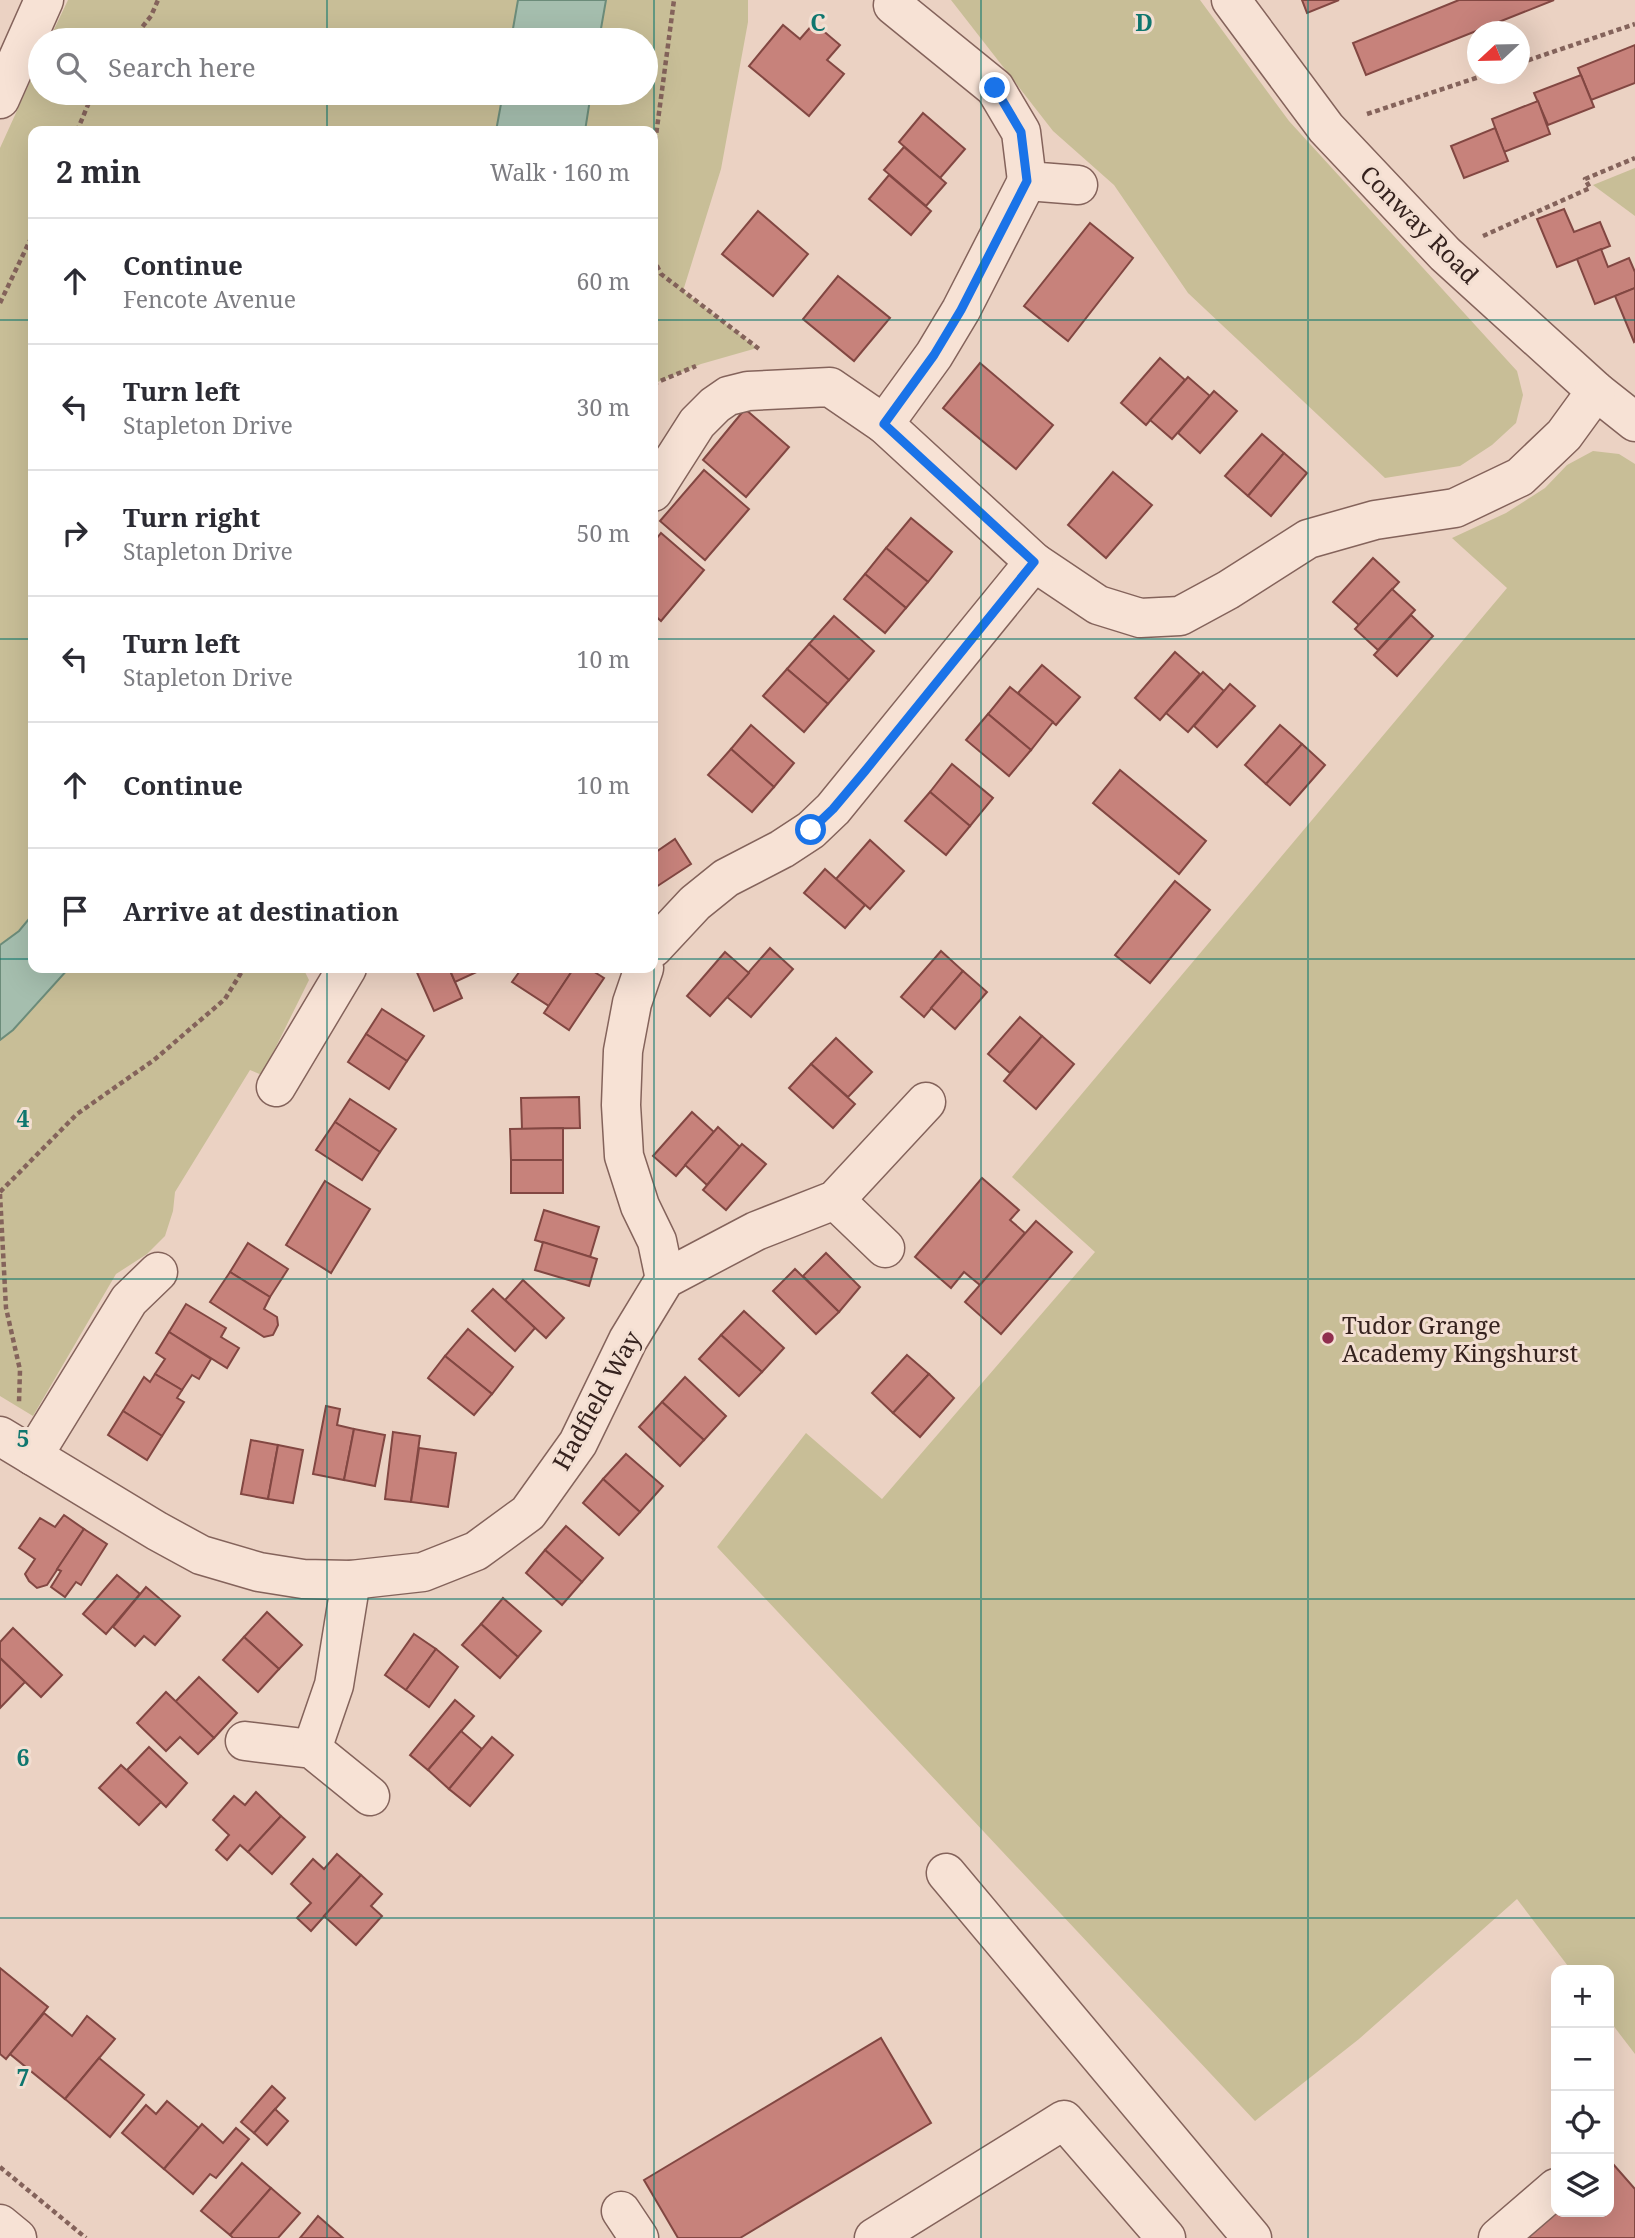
<!DOCTYPE html>
<meta charset="utf-8">
<style>
:root{--surface:#fff;--page:#f7f7f7;--text:#2b2b33;--muted:#7c7c81;--line:#e1e1e2}
body{margin:0;font-family:"Noto Serif",serif;background:var(--page);color:var(--text)}
.controls{position:absolute;right:21px;bottom:21px;display:grid;overflow:hidden;border-radius:14px;box-shadow:0 7px 28px #0002}
.controls button{width:63px;height:63px;display:grid;place-items:center;padding:0;border:0;border-bottom:2px solid var(--line);background:var(--surface);color:var(--text);font:35px sans-serif}
.compass{position:absolute;left:1467px;top:21px;width:63px;height:63px;border-radius:50%;background:var(--surface);box-shadow:0 7px 28px #0002;rotate:248deg}
.stop{position:absolute;width:21px;height:21px;margin:-16px;border:5px solid #1a73e8;border-radius:50%;background:#fff}
.stop.end{background:#1a73e8;border-color:#fff;box-shadow:0 2px 7px #0008}
.list{margin:0;padding:0;list-style:none}
h2{display:flex;justify-content:space-between;align-items:center;height:91px;margin:0;padding:0 28px;font-size:30px}
h2 small{font-size:23px;font-weight:400;color:var(--muted)}
.list li{display:grid;grid-template-columns:46px 1fr auto;gap:21px;align-items:center;box-sizing:border-box;height:126px;padding:0 28px;border-top:2px solid var(--line)}
.list b{display:block;font-size:26px;white-space:nowrap}
.list p{margin:0;font-size:23px;white-space:nowrap;color:var(--muted)}
.list em{font-size:23px;font-style:normal;color:var(--muted)}
.icon{flex:none;width:38px;height:38px;fill:none;stroke:currentColor;stroke-width:2;stroke-linecap:round;stroke-linejoin:round}
.map{position:relative;flex:none;width:1635px;height:2238px;overflow:hidden}
.search{position:absolute;background:var(--surface);box-shadow:0 7px 28px #0002;left:28px;top:28px;width:630px;height:77px;display:flex;align-items:center;gap:18px;box-sizing:border-box;padding:0 24px;border-radius:38px;color:var(--muted);font-size:26px}
.panel{position:absolute;background:var(--surface);box-shadow:0 7px 28px #0002;left:28px;top:126px;width:630px;height:847px;border-radius:14px}
.map>svg:first-child{display:block}
.green{fill:#c8be97}
.water{fill:#a5beae;stroke:#6c8c7a;stroke-width:2}
.building{fill:#c7827b;stroke:#824742;stroke-width:2}
.lines{fill:none;stroke-linecap:round;stroke-linejoin:round}
.minor-casing{stroke:#84635b;stroke-width:41}
.path{stroke:#84635b;stroke-width:4.5;stroke-dasharray:5 3.5;stroke-linecap:butt}
.minor{stroke:#f7e2d5;stroke-width:38}
.route{stroke:#1a73e8;stroke-width:9}
.grid{fill:none;stroke:#0f766e;stroke-width:2;stroke-opacity:0.55}
.poi-dot{fill:#902e4e;stroke:#f3dfd2;stroke-width:2.5}
.labels{text-anchor:middle;dominant-baseline:central;stroke-width:6;stroke-linejoin:round;paint-order:stroke}
.street-label{font-size:24px;fill:#35221e;stroke:#f3dfd2}
.poi-label{font-size:24px;fill:#35221e;stroke:#f3dfd2;text-anchor:start}
.grid-label{font-size:23px;text-anchor:middle;font-weight:bold;fill:#0f766e;stroke:#f3dfd2;stroke-width:6;stroke-linejoin:round;paint-order:stroke}
</style>
<div class="map">
<svg width="1635" height="2238" viewBox="0 0 1635 2238">
<rect width="100%" height="100%" fill="#ebd2c3"/>
<g class="green">
<polygon points="68,0 518,0 511,40 49,40"/>
<polygon points="606,0 748,0 748,22 721,169 683,291 757,348 701,364 653,384 653,131 585,131 591,93 646,93 646,40 599,40"/>
<polygon points="951,0 1200,0 1289,121 1517,371 1523,395 1516,423 1492,445 1460,466 1385,478 1188,293 1114,185 1053,131"/>
<polygon points="40,60 40,93 503,93 496,131 33,131 33,914 19,931 0,945 0,148"/>
<polygon points="1635,168 1635,216 1593,185"/>
<polygon points="1593,451 1619,454 1635,464 1635,2054 1609,2020 1609,1970 1571,1970 1517,1899 1359,2039 1255,2121 717,1547 806,1433 882,1499 1095,1252 1012,1177 1507,588 1452,538 1506,513 1545,488 1567,465"/>
<polygon points="69,968 303,968 309,980 262,1075 250,1070 175,1192 173,1211 165,1236 147,1254 116,1274 33,1416 0,1396 0,1040 13,1030"/>
</g>
<g class="water">
<polygon points="518,0 606,0 599,40 511,40"/>
<polygon points="503,93 591,93 585,131 496,131"/>
<polygon points="33,914 33,968 69,968 13,1030 0,1040 0,945 19,931"/>
</g>
<g class="building">
<polygon points="1302,0 1339,0 1307,13"/>
<polygon points="1459,0 1554,0 1366,75 1353,43"/>
<polygon points="814,23 840,45 827,60 844,74 809,116 749,66 783,25 800,39"/>
<polygon points="1635,45 1635,83 1591,100 1578,68"/>
<polygon points="1581,75 1594,107 1548,125 1534,93"/>
<polygon points="1538,101 1550,134 1504,152 1492,119"/>
<polygon points="923,113 965,149 940,178 899,142"/>
<polygon points="1495,128 1508,161 1464,178 1451,146"/>
<polygon points="904,147 946,183 926,206 884,170"/>
<polygon points="889,175 931,211 911,235 869,199"/>
<polygon points="1564,209 1574,232 1600,222 1610,246 1557,267 1537,219"/>
<polygon points="758,211 808,254 773,296 722,254"/>
<polygon points="1090,223 1133,258 1068,341 1024,306"/>
<polygon points="1601,249 1608,267 1629,258 1635,272 1635,288 1595,304 1577,259"/>
<polygon points="838,276 890,318 854,361 803,319"/>
<polygon points="1635,288 1635,341 1634,342 1615,296"/>
<polygon points="1160,358 1185,380 1146,425 1121,403"/>
<polygon points="980,363 1053,425 1016,469 943,408"/>
<polygon points="1188,377 1210,396 1172,439 1150,420"/>
<polygon points="1214,391 1237,411 1200,453 1178,433"/>
<polygon points="745,409 789,447 746,497 703,460"/>
<polygon points="1262,434 1284,453 1248,496 1225,476"/>
<polygon points="1284,453 1307,473 1271,516 1248,496"/>
<polygon points="704,470 749,509 705,560 660,521"/>
<polygon points="1113,472 1152,505 1106,558 1068,525"/>
<polygon points="911,518 952,552 928,582 886,548"/>
<polygon points="661,533 704,570 661,621 653,614 653,543"/>
<polygon points="886,548 928,582 906,608 865,574"/>
<polygon points="1373,558 1399,582 1359,625 1333,602"/>
<polygon points="865,574 906,608 885,633 844,599"/>
<polygon points="1392,589 1415,610 1378,650 1355,629"/>
<polygon points="1411,615 1433,636 1397,676 1374,655"/>
<polygon points="834,616 874,651 849,680 809,644"/>
<polygon points="809,644 849,680 828,704 787,669"/>
<polygon points="1175,652 1200,674 1160,720 1135,698"/>
<polygon points="1042,665 1080,697 1056,725 1018,693"/>
<polygon points="787,669 828,704 804,732 763,696"/>
<polygon points="1203,672 1224,691 1188,732 1166,713"/>
<polygon points="1230,684 1255,706 1217,747 1194,726"/>
<polygon points="1010,687 1053,722 1031,750 988,714"/>
<polygon points="988,714 1031,750 1009,776 966,740"/>
<polygon points="751,725 794,763 774,787 731,749"/>
<polygon points="1280,725 1302,744 1266,784 1245,765"/>
<polygon points="1302,744 1325,765 1290,805 1266,784"/>
<polygon points="731,749 774,787 752,812 708,775"/>
<polygon points="952,764 993,798 970,826 930,792"/>
<polygon points="1120,770 1206,841 1179,874 1093,803"/>
<polygon points="930,792 970,826 946,855 905,821"/>
<polygon points="675,839 691,864 653,889 653,854"/>
<polygon points="870,840 904,871 870,909 836,879"/>
<polygon points="825,869 865,905 845,928 804,893"/>
<polygon points="1175,881 1210,910 1150,983 1115,955"/>
<polygon points="770,948 793,969 751,1017 727,997"/>
<polygon points="941,951 963,971 924,1017 901,997"/>
<polygon points="725,952 749,973 710,1016 687,996"/>
<polygon points="415,968 449,968 462,998 434,1011"/>
<polygon points="449,968 483,968 483,969 455,982"/>
<polygon points="522,968 574,968 549,1006 512,982"/>
<polygon points="574,968 588,968 604,978 569,1030 544,1013"/>
<polygon points="963,971 987,992 955,1029 931,1008"/>
<polygon points="382,1009 424,1036 407,1061 366,1034"/>
<polygon points="1020,1017 1042,1036 1010,1073 988,1054"/>
<polygon points="366,1034 407,1061 389,1089 348,1062"/>
<polygon points="1042,1036 1074,1064 1036,1109 1004,1081"/>
<polygon points="836,1038 872,1072 848,1097 811,1064"/>
<polygon points="811,1064 855,1104 833,1128 789,1088"/>
<polygon points="579,1097 580,1128 522,1129 521,1098"/>
<polygon points="350,1099 396,1129 380,1152 335,1122"/>
<polygon points="692,1112 714,1132 676,1176 653,1156"/>
<polygon points="335,1122 380,1152 362,1180 316,1150"/>
<polygon points="718,1127 740,1147 707,1185 685,1165"/>
<polygon points="563,1128 563,1160 511,1160 510,1129"/>
<polygon points="742,1144 766,1164 726,1210 703,1190"/>
<rect x="511" y="1160" width="52" height="33"/>
<polygon points="982,1178 1019,1210 1010,1220 1025,1233 980,1285 964,1272 951,1288 915,1257"/>
<polygon points="325,1181 370,1209 331,1273 286,1245"/>
<polygon points="544,1210 599,1227 590,1257 535,1240"/>
<polygon points="1036,1221 1072,1252 1001,1334 965,1302"/>
<polygon points="543,1242 597,1259 589,1286 535,1270"/>
<polygon points="248,1243 288,1269 270,1297 230,1272"/>
<polygon points="826,1253 860,1287 839,1312 803,1276"/>
<polygon points="795,1269 839,1312 816,1334 773,1291"/>
<polygon points="230,1272 270,1297 264,1309 277,1317 278,1325 273,1335 264,1337 210,1302"/>
<polygon points="523,1280 564,1318 546,1338 505,1300"/>
<polygon points="493,1289 535,1328 515,1351 472,1311"/>
<polygon points="186,1304 226,1328 221,1337 239,1348 227,1368 169,1332"/>
<polygon points="744,1311 784,1348 762,1372 721,1335"/>
<polygon points="468,1329 513,1367 492,1394 445,1356"/>
<polygon points="169,1332 211,1359 199,1379 192,1375 182,1390 155,1374 165,1359 156,1353"/>
<polygon points="721,1335 762,1372 739,1396 699,1359"/>
<polygon points="907,1355 929,1374 893,1413 872,1393"/>
<polygon points="445,1356 492,1394 474,1415 428,1378"/>
<polygon points="155,1374 182,1390 177,1398 184,1402 162,1436 123,1411 144,1377 150,1382"/>
<polygon points="929,1374 954,1398 920,1437 893,1413"/>
<polygon points="685,1377 726,1416 704,1440 662,1402"/>
<polygon points="662,1402 704,1440 680,1466 639,1427"/>
<polygon points="326,1406 340,1409 337,1425 354,1429 344,1480 313,1474"/>
<polygon points="123,1411 162,1436 147,1460 108,1435"/>
<polygon points="354,1429 385,1435 375,1486 344,1480"/>
<polygon points="393,1432 420,1436 411,1502 385,1499"/>
<polygon points="251,1440 278,1445 268,1499 241,1494"/>
<polygon points="278,1445 303,1450 293,1503 268,1499"/>
<polygon points="419,1448 456,1453 448,1507 411,1502"/>
<polygon points="626,1454 663,1486 640,1512 603,1479"/>
<polygon points="603,1479 640,1512 619,1535 583,1503"/>
<polygon points="64,1515 84,1529 47,1585 37,1588 29,1581 25,1574 35,1559 19,1548 40,1518 55,1527"/>
<polygon points="566,1526 603,1558 582,1582 545,1550"/>
<polygon points="84,1529 107,1544 81,1585 76,1582 65,1597 51,1587 61,1571 57,1569"/>
<polygon points="545,1550 582,1582 562,1605 526,1573"/>
<polygon points="117,1575 140,1594 106,1634 83,1614"/>
<polygon points="146,1587 180,1616 155,1645 144,1636 135,1646 113,1627"/>
<polygon points="503,1598 541,1631 518,1657 481,1624"/>
<polygon points="267,1612 302,1645 279,1669 244,1637"/>
<polygon points="481,1624 518,1657 500,1678 462,1645"/>
<polygon points="13,1628 62,1675 41,1697 0,1658 0,1642"/>
<polygon points="414,1634 436,1649 406,1690 385,1675"/>
<polygon points="244,1637 279,1669 258,1692 223,1660"/>
<polygon points="436,1649 458,1667 429,1707 406,1690"/>
<polygon points="0,1658 25,1682 0,1708"/>
<polygon points="199,1677 237,1713 214,1738 175,1702"/>
<polygon points="166,1692 214,1738 198,1754 180,1737 166,1751 137,1723"/>
<polygon points="455,1700 474,1716 428,1770 410,1755"/>
<polygon points="461,1731 482,1749 449,1789 428,1770"/>
<polygon points="492,1737 513,1755 470,1806 449,1789"/>
<polygon points="149,1747 187,1783 166,1807 127,1770"/>
<polygon points="121,1765 161,1802 139,1825 99,1788"/>
<polygon points="256,1792 281,1816 248,1852 240,1845 227,1860 216,1850 229,1835 213,1820 234,1796 245,1805"/>
<polygon points="281,1816 305,1837 272,1874 248,1852"/>
<polygon points="337,1854 361,1875 311,1931 297,1918 311,1903 291,1884 313,1859 324,1869"/>
<polygon points="361,1875 382,1894 371,1906 382,1916 356,1945 324,1916"/>
<polygon points="0,1968 48,2007 6,2059 0,2054"/>
<polygon points="44,2013 72,2036 87,2016 115,2039 65,2099 10,2054"/>
<polygon points="881,2038 931,2123 740,2238 678,2238 644,2180"/>
<polygon points="99,2058 144,2095 110,2137 65,2099"/>
<polygon points="272,2086 285,2098 254,2133 241,2122"/>
<polygon points="167,2101 199,2128 164,2169 122,2133 146,2105 156,2114"/>
<polygon points="275,2109 288,2121 267,2145 254,2133"/>
<polygon points="202,2124 223,2143 236,2128 249,2139 216,2178 210,2174 193,2194 164,2169"/>
<polygon points="242,2163 271,2188 230,2235 201,2211"/>
<polygon points="1613,2164 1635,2189 1635,2238 1527,2238 1557,2212 1609,2212 1609,2168"/>
<polygon points="271,2188 300,2213 278,2238 233,2238 230,2235"/>
<polygon points="318,2216 343,2238 300,2238"/>
</g>
<g class="lines">
<defs>
<g id="minor">
<polyline points="1231,0 1326,128 1445,254 1596,391 1635,422"/>
<polyline points="893,5 995,88 1021,132 1027,181 1078,185"/>
<polyline points="0,99 44,0"/>
<polyline points="1027,181 961,310 934,355 884,424 1034,562 1098,605 1140,618 1180,616 1228,590 1308,539 1375,520 1455,508 1520,477 1564,435 1596,391"/>
<polyline points="653,492 697,423 715,405 728,396 748,391 830,387 884,424"/>
<polyline points="653,948 695,903 726,878 782,849 811,830 833,809 1034,562"/>
<polyline points="644,968 632,1003 623,1051 621,1105 624,1156 640,1206 657,1241 665,1279"/>
<polyline points="276,1087 347,968"/>
<polyline points="835,1200 885,1248"/>
<polyline points="0,1436 157,1531 201,1555 259,1572 303,1579 351,1580 423,1572 476,1551 528,1513 578,1443 628,1340 665,1279 756,1231 835,1200 926,1102"/>
<polyline points="33,1456 129,1300 158,1272"/>
<polyline points="245,1741 312,1749 370,1796"/>
<polyline points="312,1749 334,1685 351,1580"/>
<polyline points="946,1873 1252,2238"/>
<polyline points="621,2211 639,2238"/>
<polyline points="0,2224 17,2238"/>
<polyline points="874,2238 1064,2120 1166,2238"/>
<polyline points="1498,2238 1556,2188"/>
</g>
</defs>
<use href="#minor" class="minor-casing"/>
<g class="path">
<polyline points="132,40 151,16 158,0"/>
<polyline points="1520,63 1635,24"/>
<polyline points="1367,114 1488,74"/>
<polyline points="77,131 93,93"/>
<polyline points="653,158 674,0"/>
<polyline points="1483,236 1590,188 1585,179 1635,158"/>
<polyline points="653,258 661,274 759,349"/>
<polyline points="0,303 33,234"/>
<polyline points="653,384 696,366"/>
<polyline points="0,1192 77,1114 154,1060 225,999 244,968"/>
<polyline points="0,1194 6,1308 20,1370 19,1402"/>
<polyline points="0,2167 86,2238"/>
</g>
<use href="#minor" class="minor"/>
</g>
<g class="lines">
<polyline class="route" points="811,830 833,809 865,771 1034,562 884,424 934,355 961,310 1027,181 1021,132 995,88"/>
</g>
<path class="grid" d="M327 0V40M654 0V2238M981 0V2238M1308 0V2238M327 93V131M0 320H33M653 320H1635M0 639H33M653 639H1635M0 959H33M653 959H1635M327 968V2238M0 1279H1635M0 1599H1635M0 1918H1635"/>
<circle class="poi-dot" cx="1328" cy="1338" r="7"/>
<g class="labels">
<g class="street-label">
<text transform="translate(1420 224) rotate(45)">Conway Road</text>
<text transform="translate(596 1400) rotate(-61)">Hadfield Way</text>
</g>
<g class="poi-label">
<text x="1342" y="1324">Tudor Grange<tspan x="1342" dy="28">Academy Kingshurst</tspan></text>
</g>
</g>
<g class="grid-label">
<text x="818" y="31">C</text>
<text x="1144" y="31">D</text>
<text x="23" y="1127">4</text>
<text x="23" y="1447">5</text>
<text x="23" y="1766">6</text>
<text x="23" y="2086">7</text>
</g>
</svg>
<div class="controls">
<button>+</button>
<button>−</button>
<button><svg class="icon" aria-label="locate" viewBox="0 0 24 24"><circle cx="12" cy="12" r="6"/><path d="M12 2v4M12 18v4M2 12h4M18 12h4"/></svg></button>
<button><svg class="icon" aria-label="layers" viewBox="0 0 24 24"><path d="M12 4l9 5-9 5-9-5zM3 14l9 5 9-5"/></svg></button>
</div>
<svg class="compass" viewBox="-18 -18 36 36"><path d="M0-13l5 13h-10z" fill="#e53935"/><path d="M0 13l5-13h-10z" fill="#7c7c81"/></svg>
<div class="stop" style="left:811px;top:830px"></div>
<div class="stop end" style="left:995px;top:88px"></div>
<div class="search"><svg class="icon" aria-label="search" viewBox="0 0 24 24"><circle cx="10" cy="10" r="6"/><path d="M15 15l6 6"/></svg>Search here</div>
<section class="panel">
<h2>2 min<small>Walk · 160 m</small></h2>
<ul class="list">
<li><svg class="icon" aria-label="ahead" viewBox="0 0 24 24"><path d="M12 20V5M6 11l6-6 6 6"/></svg><div><b>Continue</b><p>Fencote Avenue</p></div><em>60 m</em></li>
<li><svg class="icon" aria-label="left" viewBox="0 0 24 24"><path d="M17 20v-9H6M10 6l-5 5 5 5"/></svg><div><b>Turn left</b><p>Stapleton Drive</p></div><em>30 m</em></li>
<li><svg class="icon" aria-label="right" viewBox="0 0 24 24"><path d="M7 20v-9h11M14 6l5 5-5 5"/></svg><div><b>Turn right</b><p>Stapleton Drive</p></div><em>50 m</em></li>
<li><svg class="icon" aria-label="left" viewBox="0 0 24 24"><path d="M17 20v-9H6M10 6l-5 5 5 5"/></svg><div><b>Turn left</b><p>Stapleton Drive</p></div><em>10 m</em></li>
<li><svg class="icon" aria-label="ahead" viewBox="0 0 24 24"><path d="M12 20V5M6 11l6-6 6 6"/></svg><div><b>Continue</b></div><em>10 m</em></li>
<li><svg class="icon" aria-label="arrive" viewBox="0 0 24 24"><path d="M6 21V4h12l-3 4 3 4H6"/></svg><div><b>Arrive at destination</b></div></li>
</ul>
</section>
</div>
